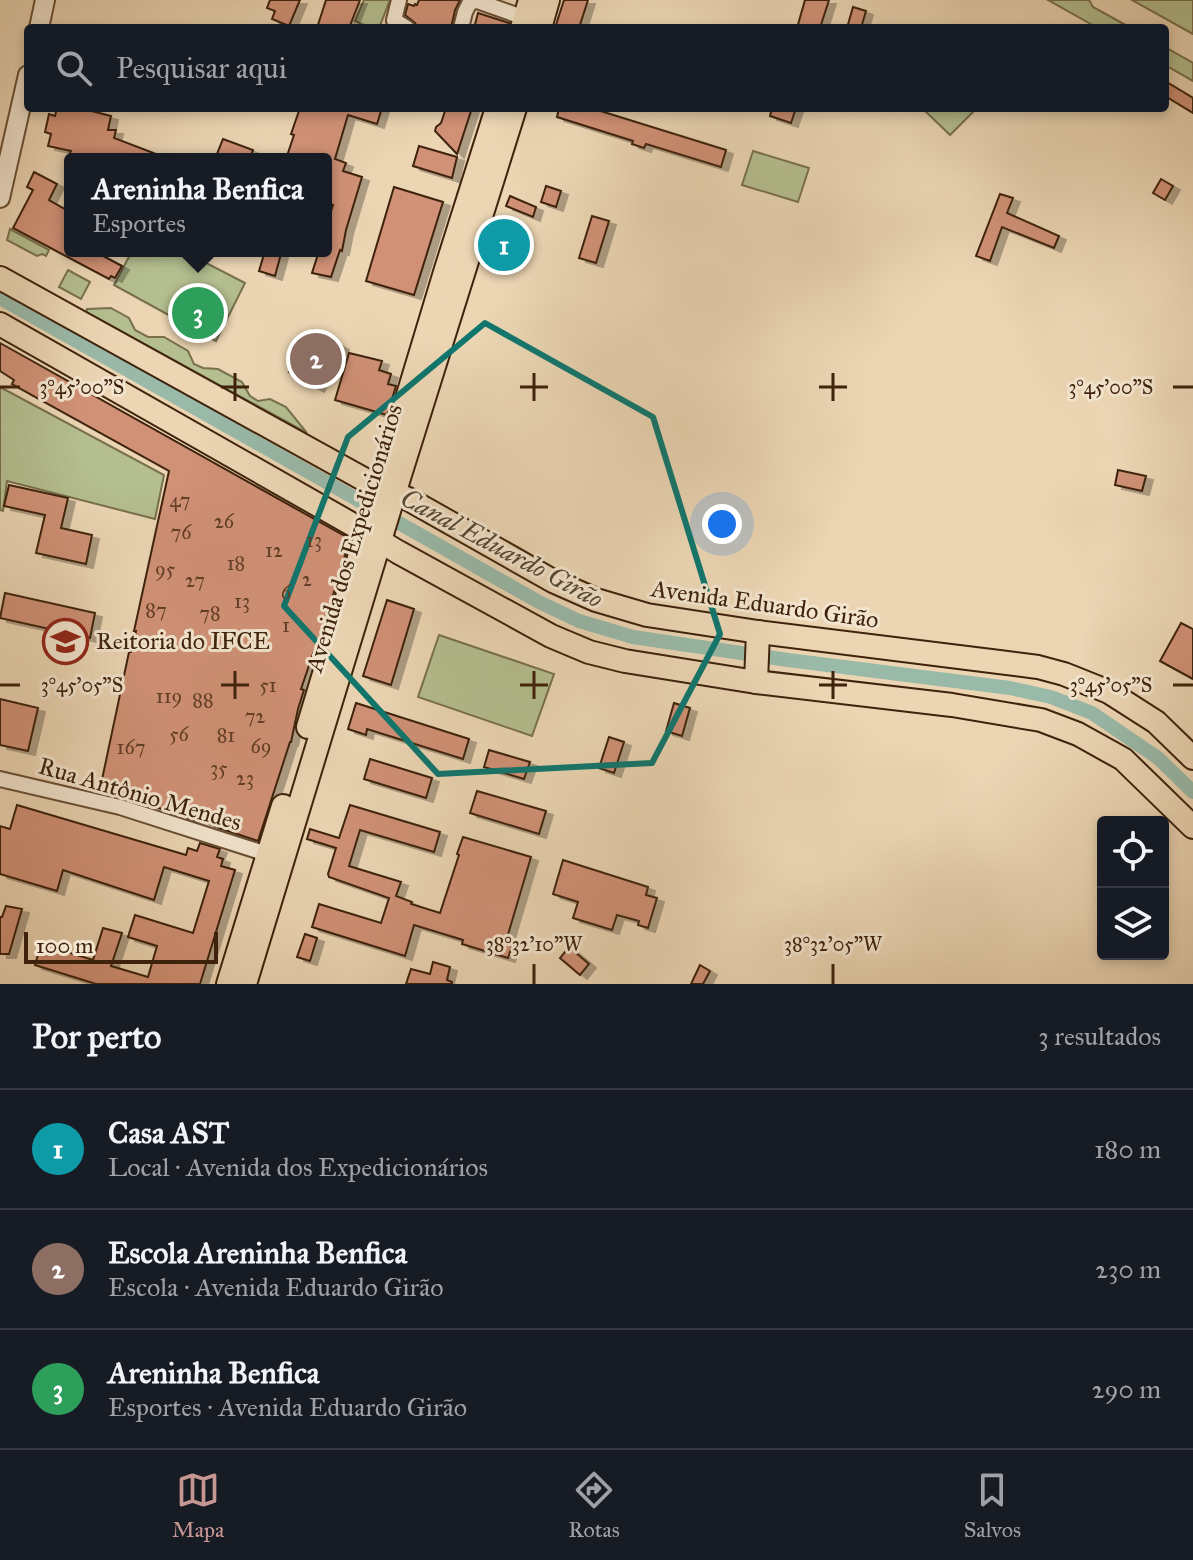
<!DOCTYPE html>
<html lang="pt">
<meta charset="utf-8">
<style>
:root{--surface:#171b24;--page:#242831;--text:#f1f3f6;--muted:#9ea1a6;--line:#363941;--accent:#c59692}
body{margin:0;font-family:"IM FELL Great Primer",serif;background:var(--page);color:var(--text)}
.controls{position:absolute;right:24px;bottom:24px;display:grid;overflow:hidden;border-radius:8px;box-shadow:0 4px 12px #0003}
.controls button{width:72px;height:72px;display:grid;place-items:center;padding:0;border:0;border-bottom:2px solid var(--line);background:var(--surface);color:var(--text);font:40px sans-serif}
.scale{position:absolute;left:24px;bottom:20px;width:194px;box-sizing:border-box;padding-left:8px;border:4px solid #3e220b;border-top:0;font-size:22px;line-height:28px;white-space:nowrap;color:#3e220b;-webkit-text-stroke:6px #f2e4ce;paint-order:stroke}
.you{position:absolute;left:722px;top:524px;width:28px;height:28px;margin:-20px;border:6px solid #fff;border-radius:50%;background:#1a73e8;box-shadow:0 0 0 12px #1a73e833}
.badge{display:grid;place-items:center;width:52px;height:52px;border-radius:50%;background:var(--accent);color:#fff;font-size:26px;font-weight:700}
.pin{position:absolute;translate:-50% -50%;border:4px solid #fff;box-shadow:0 2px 8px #0006}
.popup{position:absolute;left:64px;top:153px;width:268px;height:104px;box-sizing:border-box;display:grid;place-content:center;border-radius:8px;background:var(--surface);filter:drop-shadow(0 2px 6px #0005);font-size:26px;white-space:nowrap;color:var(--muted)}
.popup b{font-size:30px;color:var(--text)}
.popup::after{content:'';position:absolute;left:50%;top:100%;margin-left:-16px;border:16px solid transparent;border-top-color:var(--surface)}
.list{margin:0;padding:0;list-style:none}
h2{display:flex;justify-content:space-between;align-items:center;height:104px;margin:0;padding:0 32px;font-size:34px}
h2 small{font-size:26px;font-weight:400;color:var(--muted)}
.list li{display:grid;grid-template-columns:52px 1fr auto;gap:24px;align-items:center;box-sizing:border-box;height:120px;padding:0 32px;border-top:2px solid var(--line)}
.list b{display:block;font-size:30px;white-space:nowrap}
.list p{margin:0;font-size:26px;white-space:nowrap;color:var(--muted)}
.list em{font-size:26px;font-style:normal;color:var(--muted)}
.icon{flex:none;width:44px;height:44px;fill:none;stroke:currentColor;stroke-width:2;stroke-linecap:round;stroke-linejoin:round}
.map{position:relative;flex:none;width:1193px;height:984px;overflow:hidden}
.search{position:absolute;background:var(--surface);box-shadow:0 4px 12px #0003;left:24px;right:24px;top:24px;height:88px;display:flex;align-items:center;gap:20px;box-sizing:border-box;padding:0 28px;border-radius:8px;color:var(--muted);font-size:30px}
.sheet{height:464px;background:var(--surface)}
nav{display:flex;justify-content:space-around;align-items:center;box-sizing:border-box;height:112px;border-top:2px solid var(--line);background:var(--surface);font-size:22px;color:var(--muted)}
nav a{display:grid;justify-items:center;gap:4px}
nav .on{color:var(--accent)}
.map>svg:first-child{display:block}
.green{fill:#b4be8f;stroke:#79704d;stroke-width:2}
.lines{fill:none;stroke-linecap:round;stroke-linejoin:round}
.canal{stroke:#99b9a9;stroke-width:14}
.building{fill:#d09176;stroke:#3e220b;stroke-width:2;filter:url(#shadow)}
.minor-casing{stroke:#694f35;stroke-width:18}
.tertiary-casing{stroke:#694f35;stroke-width:22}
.primary-casing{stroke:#3e220b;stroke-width:26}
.minor{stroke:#f2e4ce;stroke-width:14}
.tertiary{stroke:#f2e4ce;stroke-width:18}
.primary{stroke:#ebd5b3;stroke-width:22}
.marked{fill:none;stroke:#0f766e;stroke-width:6;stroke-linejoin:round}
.ticks{fill:none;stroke:#3e220b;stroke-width:3}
.labels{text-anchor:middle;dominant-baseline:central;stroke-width:6;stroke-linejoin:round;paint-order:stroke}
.number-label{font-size:20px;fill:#623e26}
.street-label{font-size:24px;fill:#3e220b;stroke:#f2e4ce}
.poi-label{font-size:24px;fill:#3e220b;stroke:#f2e4ce;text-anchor:start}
.water-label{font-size:26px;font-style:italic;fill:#554832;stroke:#f2e4ce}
.ticks-label{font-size:20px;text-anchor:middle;fill:#3e220b;stroke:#f2e4ce;stroke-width:6;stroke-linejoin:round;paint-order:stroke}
</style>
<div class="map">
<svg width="1193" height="984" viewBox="0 0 1193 984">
<defs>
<filter id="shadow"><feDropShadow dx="7" dy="4" stdDeviation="0" flood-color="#0004"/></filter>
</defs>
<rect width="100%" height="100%" fill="#ebd5b3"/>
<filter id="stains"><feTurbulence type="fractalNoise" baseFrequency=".0025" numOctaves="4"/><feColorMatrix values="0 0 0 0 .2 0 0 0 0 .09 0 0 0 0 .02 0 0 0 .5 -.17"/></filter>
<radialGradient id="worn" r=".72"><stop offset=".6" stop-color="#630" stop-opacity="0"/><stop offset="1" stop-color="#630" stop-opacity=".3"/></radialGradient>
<g class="green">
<polygon points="364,0 390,0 379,28 371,28 355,21"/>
<polygon points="1048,0 1089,0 1093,7 1131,28 1098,28"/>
<polygon points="1132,0 1193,0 1193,34"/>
<polygon points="1165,47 1193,63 1193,81 1165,65"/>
<polygon points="922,108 977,108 950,135"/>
<polygon points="753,151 809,168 798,202 742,185"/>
<polygon points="10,229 49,250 46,256 42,254 37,256 7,240"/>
<polygon points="132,251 183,251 245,283 216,341 114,285"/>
<polygon points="68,270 90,282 81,299 59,287"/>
<polygon points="111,308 129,318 135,330 148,337 164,337 188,351 194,364 203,368 218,369 242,382 250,396 258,401 270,399 286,407 307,433 86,312 87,309"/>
<polygon points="0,387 164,475 155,519 7,481 3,511 0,510"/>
<polygon points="439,635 554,674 532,736 418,697"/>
</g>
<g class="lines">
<polyline class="canal" points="0,298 539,602 579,621 633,637 788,660 1010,688 1051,697 1092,713 1158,758 1193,792"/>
</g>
<g class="building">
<polygon points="270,0 300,0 289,26 272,19 275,11 267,8"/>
<polygon points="326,0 360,0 349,28 317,28"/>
<polygon points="419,0 460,0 455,10 451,28 417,27 415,23 405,15 408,4 414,6 415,4 417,5"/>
<polygon points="564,0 588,0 579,28 555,28"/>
<polygon points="805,0 829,0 820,28 797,28"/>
<polygon points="853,7 866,11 861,28 847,28"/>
<polygon points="478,13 509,23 508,28 474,28"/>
<polygon points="1165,81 1193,98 1193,113 1165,96"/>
<polygon points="57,108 80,108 111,116 108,130 116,130 114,138 169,159 103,159 81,154 79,159 67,159 71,151 48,146 51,134 45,132 49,114 55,116"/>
<polygon points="300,108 382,108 377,124 348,115 335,159 346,163 343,171 362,177 346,230 342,251 340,250 331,277 312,273 319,251 326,251 326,227 333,205 326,203 326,159 286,159 294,135 291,134"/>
<polygon points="446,108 472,108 457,154 435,131 436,127 441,123"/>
<polygon points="559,108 591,108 726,150 721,167 646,144 644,148 632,144 633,141 557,117"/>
<polygon points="772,108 796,108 791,123 770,116"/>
<polygon points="223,139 253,150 250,159 215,159"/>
<polygon points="419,146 457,157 452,178 413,166"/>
<polygon points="34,172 57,184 49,200 70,212 70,251 94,251 122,266 115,278 111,276 109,279 13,228 33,190 27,187"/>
<polygon points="1161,179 1173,186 1165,200 1153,193"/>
<polygon points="546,186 561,191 556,207 541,202"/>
<polygon points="394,187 443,202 414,295 366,281"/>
<polygon points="1000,194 1013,198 1007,213 1059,236 1054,248 1002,227 990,261 976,256"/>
<polygon points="510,196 536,207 533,217 506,206"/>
<polygon points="592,216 609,221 596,263 579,258"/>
<polygon points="492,232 521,241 516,258 487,249"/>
<polygon points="265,251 281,254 275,276 259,271"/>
<polygon points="314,330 342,346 317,388 289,372"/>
<polygon points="0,343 350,539 316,652 314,651 301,689 304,690 298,709 291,742 290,742 258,841 219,828 201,820 200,822 192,820 163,807 162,809 152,806 153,803 100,789 129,652 131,652 136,631 134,631 169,471 12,384 14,380 0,371"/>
<polygon points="349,353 382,361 379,370 391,374 388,384 396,386 387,415 335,400"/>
<polygon points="1118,470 1146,476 1142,491 1115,485"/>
<polygon points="9,485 68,498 61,528 92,535 86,564 36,553 45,515 4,506"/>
<polygon points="5,593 95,613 90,638 0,618"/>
<polygon points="387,600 414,609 391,685 363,676"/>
<polygon points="1181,623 1193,629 1193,679 1160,661"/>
<polygon points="0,699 38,708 28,751 0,745"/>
<polygon points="356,703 469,739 463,759 367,729 366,735 348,729"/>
<polygon points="674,703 690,708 682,736 666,731"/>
<polygon points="609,737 624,742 614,773 599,768"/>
<polygon points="489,750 530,762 524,779 484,767"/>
<polygon points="370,759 432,778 426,798 364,779"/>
<polygon points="477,791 546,811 539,834 470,813"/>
<polygon points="17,805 186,855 188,848 197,851 200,843 220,849 217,857 223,859 221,866 235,870 200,984 96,984 35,965 41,944 93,960 103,928 122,933 111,966 148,977 157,946 128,937 135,915 193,933 209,881 164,867 154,900 63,870 57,891 0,874 0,826 10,829"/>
<polygon points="350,805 440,832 434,852 360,830 349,866 401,882 396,896 412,902 411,904 440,913 459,855 457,854 463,837 531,857 507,938 514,940 508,958 462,944 463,940 414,925 405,956 312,927 319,904 381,923 389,898 329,877 328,874 336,848 307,839 310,829 339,838"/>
<polygon points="563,860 648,887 646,895 657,898 648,928 638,925 639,921 617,915 612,930 573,918 578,902 553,894"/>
<polygon points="6,906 22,909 9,954 0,954 0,917 2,917"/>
<polygon points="305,934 317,938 310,961 297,957"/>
<polygon points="569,947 589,964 580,975 560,958"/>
<polygon points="433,962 450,967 447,980 452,982 452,984 406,984 411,969 430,974"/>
<polygon points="700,965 710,971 703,984 691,984"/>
</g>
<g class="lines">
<defs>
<g id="minor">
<polyline points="399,0 394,20 407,28"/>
<polyline points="461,28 465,12 470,2 477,1 525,18"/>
<polyline points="0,779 120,807 267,854"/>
</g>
<g id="tertiary">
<polyline points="39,28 45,0"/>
<polyline points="0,198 28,75"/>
</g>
<g id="primary">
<polyline points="522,28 530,0"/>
<polyline points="540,28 548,0"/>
<polyline points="0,278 367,481 408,499 553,581 596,600 647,615 758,632 999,662 1038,667 1064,674 1109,692 1156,722 1193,758"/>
<polyline points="0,324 355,526 398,552 551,636 589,652 625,661 681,670 756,682 952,705 1041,720 1078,734 1123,759 1193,827"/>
<polyline points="756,682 758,632"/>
<polyline points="308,727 446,269 497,108"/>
<polyline points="228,984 283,806"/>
<polyline points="245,984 399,478 515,108"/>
</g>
</defs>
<use href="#minor" class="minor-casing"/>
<use href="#tertiary" class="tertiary-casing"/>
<use href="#primary" class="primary-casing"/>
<use href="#minor" class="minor"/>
<use href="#tertiary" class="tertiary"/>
<use href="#primary" class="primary"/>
</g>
<path class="marked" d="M485 323 653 417 720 634 652 763 438 774 284 606 348 437Z"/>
<path class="ticks" d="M235 373V401M534 373V401M833 373V401M0 387H20M221 387H249M520 387H548M819 387H847M1173 387H1193M235 671V699M534 671V699M833 671V699M0 685H20M221 685H249M520 685H548M819 685H847M1173 685H1193M534 964V984M833 964V984"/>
<defs>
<symbol id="university-ring" viewBox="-11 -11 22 22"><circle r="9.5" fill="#f2e4ce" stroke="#8f2418" stroke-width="1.5"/><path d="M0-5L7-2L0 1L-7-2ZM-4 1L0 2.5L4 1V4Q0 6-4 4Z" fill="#8f2418"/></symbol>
</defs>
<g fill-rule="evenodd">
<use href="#university-ring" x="40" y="616" width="51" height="51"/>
</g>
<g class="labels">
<g class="number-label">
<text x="180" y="500">47</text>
<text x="224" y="521">26</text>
<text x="181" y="532">76</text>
<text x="314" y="540">13</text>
<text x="274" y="550">12</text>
<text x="236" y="563">18</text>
<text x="165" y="569">95</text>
<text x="307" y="579">2</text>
<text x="195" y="580">27</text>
<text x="286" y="592">6</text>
<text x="242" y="601">13</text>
<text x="156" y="610">87</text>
<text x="210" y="613">78</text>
<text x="286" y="625">1</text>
<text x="268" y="685">51</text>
<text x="169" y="696">119</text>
<text x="203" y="700">88</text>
<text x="255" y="716">72</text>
<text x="179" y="734">56</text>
<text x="226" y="735">81</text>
<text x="261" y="746">69</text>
<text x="131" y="747">167</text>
<text x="219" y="768">35</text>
<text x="245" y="778">23</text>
</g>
<g class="street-label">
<text transform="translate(354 538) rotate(-73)">Avenida dos Expedicionários</text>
<text transform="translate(765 604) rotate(8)">Avenida Eduardo Girão</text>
<text transform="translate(140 794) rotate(16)">Rua Antônio Mendes</text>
</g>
<g class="poi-label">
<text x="96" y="641">Reitoria do IFCE</text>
</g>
<g class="water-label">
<text transform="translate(502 548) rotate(28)">Canal Eduardo Girão</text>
</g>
</g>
<g class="ticks-label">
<text x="82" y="394">3°45'00"S</text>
<text x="1111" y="394">3°45'00"S</text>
<text x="82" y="692">3°45'05"S</text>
<text x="1111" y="692">3°45'05"S</text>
<text x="534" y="951">38°32'10"W</text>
<text x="833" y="951">38°32'05"W</text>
</g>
<rect width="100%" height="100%" filter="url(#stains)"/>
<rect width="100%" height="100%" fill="url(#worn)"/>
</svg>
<div class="controls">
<button><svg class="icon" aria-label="locate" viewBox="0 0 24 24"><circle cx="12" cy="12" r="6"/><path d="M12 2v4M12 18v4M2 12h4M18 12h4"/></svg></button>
<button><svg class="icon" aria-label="layers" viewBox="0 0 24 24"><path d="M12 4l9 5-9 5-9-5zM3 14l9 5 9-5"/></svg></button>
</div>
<div class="scale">100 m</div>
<div class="you"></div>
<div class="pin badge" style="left:504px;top:245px;background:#0f9aa8">1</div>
<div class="pin badge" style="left:316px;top:359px;background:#8d6e63">2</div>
<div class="pin badge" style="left:198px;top:313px;background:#2e9e5b">3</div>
<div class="popup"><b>Areninha Benfica</b>Esportes</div>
<div class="search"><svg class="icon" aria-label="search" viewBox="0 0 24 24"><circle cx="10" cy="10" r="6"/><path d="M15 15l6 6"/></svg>Pesquisar aqui</div>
</div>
<section class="sheet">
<h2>Por perto<small>3 resultados</small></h2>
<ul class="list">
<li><span class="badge" style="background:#0f9aa8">1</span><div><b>Casa AST</b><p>Local · Avenida dos Expedicionários</p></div><em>180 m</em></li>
<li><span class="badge" style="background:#8d6e63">2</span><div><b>Escola Areninha Benfica</b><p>Escola · Avenida Eduardo Girão</p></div><em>230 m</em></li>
<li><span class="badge" style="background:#2e9e5b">3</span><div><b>Areninha Benfica</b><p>Esportes · Avenida Eduardo Girão</p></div><em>290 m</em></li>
</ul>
</section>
<nav>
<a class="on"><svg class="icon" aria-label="map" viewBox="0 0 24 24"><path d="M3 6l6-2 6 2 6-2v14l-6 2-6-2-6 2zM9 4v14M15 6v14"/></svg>Mapa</a>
<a><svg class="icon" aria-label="directions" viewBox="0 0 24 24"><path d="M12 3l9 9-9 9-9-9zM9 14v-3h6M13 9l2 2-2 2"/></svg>Rotas</a>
<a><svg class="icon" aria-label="saved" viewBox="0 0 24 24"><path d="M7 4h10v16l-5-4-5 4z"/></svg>Salvos</a>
</nav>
